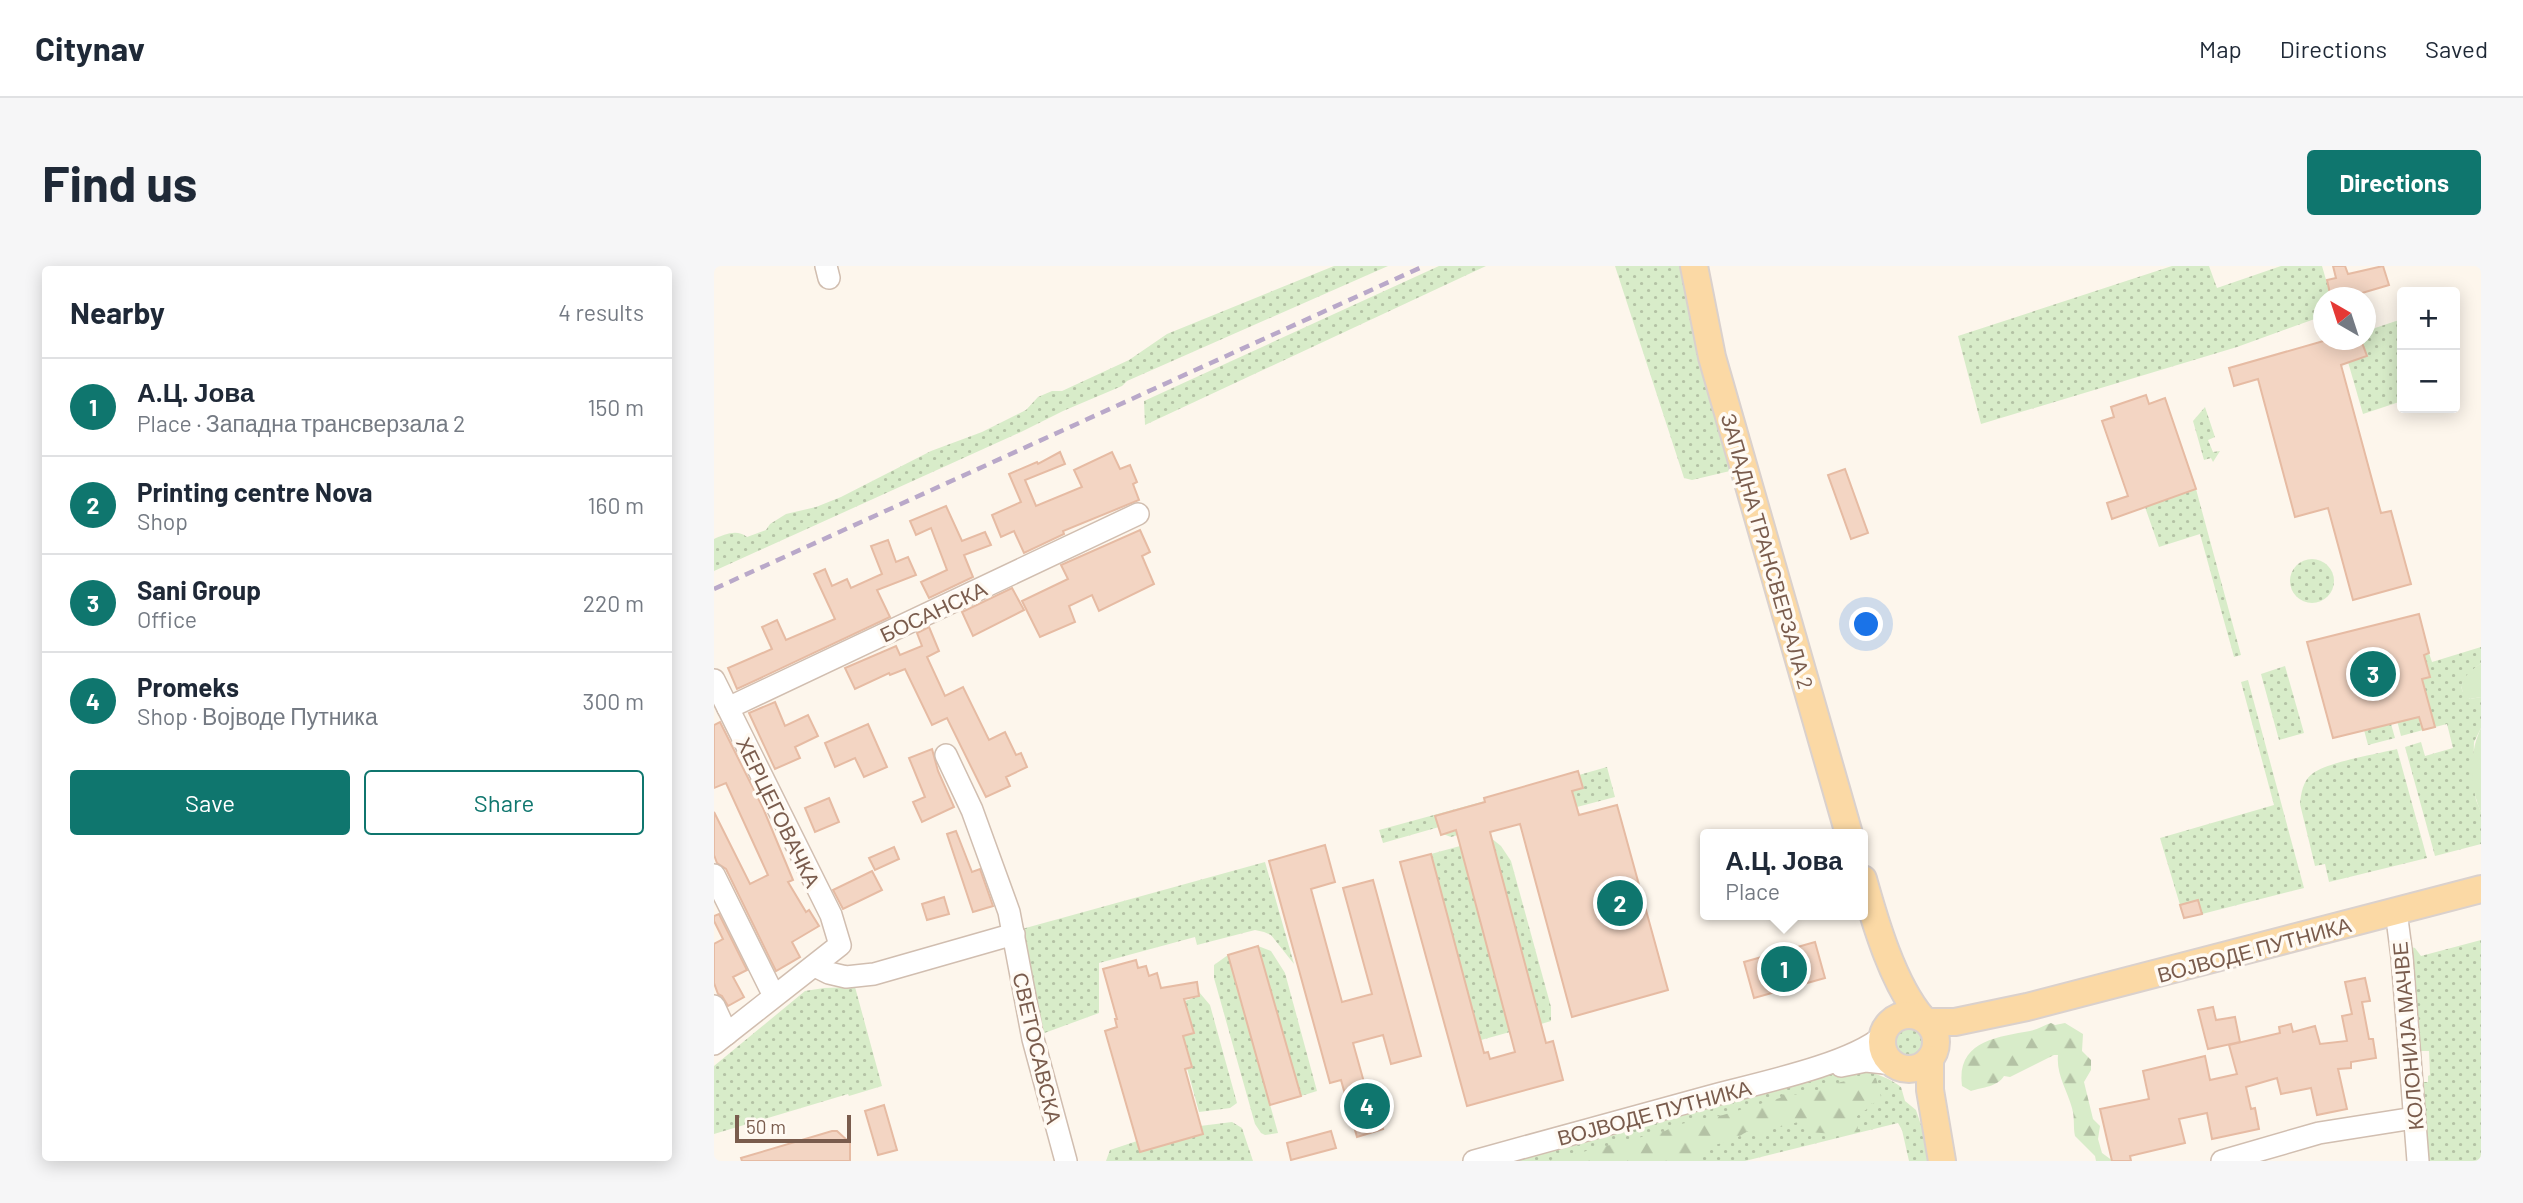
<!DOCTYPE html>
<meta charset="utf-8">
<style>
:root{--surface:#fff;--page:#f6f6f7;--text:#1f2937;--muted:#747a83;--line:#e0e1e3;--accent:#0f766e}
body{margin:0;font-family:Barlow,sans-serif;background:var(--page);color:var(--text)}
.controls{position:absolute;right:21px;top:21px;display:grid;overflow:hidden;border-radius:7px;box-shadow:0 4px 18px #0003}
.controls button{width:63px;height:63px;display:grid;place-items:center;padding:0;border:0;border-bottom:2px solid var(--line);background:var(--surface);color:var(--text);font:35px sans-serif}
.compass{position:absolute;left:1599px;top:21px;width:63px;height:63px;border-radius:50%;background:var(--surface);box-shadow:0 4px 18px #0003;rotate:321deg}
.scale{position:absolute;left:21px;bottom:18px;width:116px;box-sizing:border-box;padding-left:7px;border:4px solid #7a5c4d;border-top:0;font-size:19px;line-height:24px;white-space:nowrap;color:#7a5c4d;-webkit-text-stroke:5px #fffaf3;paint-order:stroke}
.you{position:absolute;left:1153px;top:359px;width:24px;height:24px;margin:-18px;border:5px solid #fff;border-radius:50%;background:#1a73e8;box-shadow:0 0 0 10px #1a73e833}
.badge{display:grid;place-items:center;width:46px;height:46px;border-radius:50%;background:var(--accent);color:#fff;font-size:23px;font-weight:700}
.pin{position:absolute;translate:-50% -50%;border:4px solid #fff;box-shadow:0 2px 7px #0006}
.popup{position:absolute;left:986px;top:563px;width:168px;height:91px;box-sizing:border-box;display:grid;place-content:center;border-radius:7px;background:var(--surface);filter:drop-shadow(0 2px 5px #0005);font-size:23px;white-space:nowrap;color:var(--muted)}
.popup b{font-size:26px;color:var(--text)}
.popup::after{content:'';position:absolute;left:50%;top:100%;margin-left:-14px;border:14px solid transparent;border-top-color:var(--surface)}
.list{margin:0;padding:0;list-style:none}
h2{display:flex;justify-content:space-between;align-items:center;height:91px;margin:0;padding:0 28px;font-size:30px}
h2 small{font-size:23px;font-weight:400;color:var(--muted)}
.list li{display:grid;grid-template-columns:46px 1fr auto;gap:21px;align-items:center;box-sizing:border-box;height:98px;padding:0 28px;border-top:2px solid var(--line)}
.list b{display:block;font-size:26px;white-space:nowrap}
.list p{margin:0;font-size:23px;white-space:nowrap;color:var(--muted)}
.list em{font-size:23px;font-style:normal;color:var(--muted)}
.actions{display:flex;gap:14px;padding:21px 28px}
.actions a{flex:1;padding:16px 0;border:2px solid var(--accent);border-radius:7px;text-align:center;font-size:24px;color:var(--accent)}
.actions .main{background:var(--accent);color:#fff}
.map{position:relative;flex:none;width:1767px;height:895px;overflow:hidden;border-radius:7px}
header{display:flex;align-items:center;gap:42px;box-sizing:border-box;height:98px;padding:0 35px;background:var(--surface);border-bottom:2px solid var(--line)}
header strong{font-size:33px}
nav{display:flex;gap:38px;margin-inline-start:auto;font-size:24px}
.intro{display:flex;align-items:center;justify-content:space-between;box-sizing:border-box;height:168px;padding:0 42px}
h1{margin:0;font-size:49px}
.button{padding:18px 32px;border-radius:7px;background:var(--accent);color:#fff;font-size:24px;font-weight:700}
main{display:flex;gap:42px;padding:0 42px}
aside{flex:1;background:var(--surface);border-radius:7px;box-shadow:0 4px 18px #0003}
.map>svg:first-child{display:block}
.grass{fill:url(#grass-dots)}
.forest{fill:url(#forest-firs)}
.garden{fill:#d8ecc9}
.building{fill:#f3d5c3;stroke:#e6bba3;stroke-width:2}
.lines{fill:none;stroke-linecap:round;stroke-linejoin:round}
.minor-casing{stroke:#d1beb0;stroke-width:24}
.major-casing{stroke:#dad1cd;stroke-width:30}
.minor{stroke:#fff;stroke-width:21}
.major{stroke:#fbd9a5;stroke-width:26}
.rail{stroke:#b9a8c9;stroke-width:4.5;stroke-dasharray:10 7;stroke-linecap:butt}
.labels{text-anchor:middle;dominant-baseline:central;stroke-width:7;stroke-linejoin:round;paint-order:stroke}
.street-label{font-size:21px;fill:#7a5c4d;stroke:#fffaf3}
</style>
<header>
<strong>Citynav</strong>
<nav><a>Map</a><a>Directions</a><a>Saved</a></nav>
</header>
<div class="intro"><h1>Find us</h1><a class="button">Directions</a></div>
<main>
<aside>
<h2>Nearby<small>4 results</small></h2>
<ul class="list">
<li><span class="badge">1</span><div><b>А.Ц. Јова</b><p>Place · Западна трансверзала 2</p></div><em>150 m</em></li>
<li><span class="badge">2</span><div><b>Printing centre Nova</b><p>Shop</p></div><em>160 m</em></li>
<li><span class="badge">3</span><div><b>Sani Group</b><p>Office</p></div><em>220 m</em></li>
<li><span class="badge">4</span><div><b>Promeks</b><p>Shop · Војводе Путника</p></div><em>300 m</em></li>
</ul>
<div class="actions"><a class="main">Save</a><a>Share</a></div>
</aside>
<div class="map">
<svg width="1767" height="895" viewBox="0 0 1767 895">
<defs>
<pattern id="grass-dots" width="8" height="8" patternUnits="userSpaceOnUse" patternTransform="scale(1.75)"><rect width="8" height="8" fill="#d8ecc9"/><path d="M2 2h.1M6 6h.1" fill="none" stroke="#b4c2a5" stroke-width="1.8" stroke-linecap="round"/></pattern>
<pattern id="forest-firs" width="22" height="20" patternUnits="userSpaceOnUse" patternTransform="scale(1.75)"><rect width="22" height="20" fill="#d8ecc9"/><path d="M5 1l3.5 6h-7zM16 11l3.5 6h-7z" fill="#b4c2a5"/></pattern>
</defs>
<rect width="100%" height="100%" fill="#fdf6ec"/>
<g class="grass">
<path d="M620 0H674L413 115 408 120 349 145 307 166 0 305V273C11 268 23 263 33 271L52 264 56 258 72 248 102 241 127 231 217 185 268 166 312 144 324 131 338 125H348L415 94 453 68Z"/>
<polygon points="725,0 772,0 431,159 430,135"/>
<polygon points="901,0 968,0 973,37 1016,205 978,214 970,212"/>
<polygon points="1458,0 1495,0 1503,22 1567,0 1608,0 1617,31 1610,32 1609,50 1523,81 1267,158 1244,70"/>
<polygon points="1688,53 1688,135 1649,148 1634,96 1653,90 1647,74 1652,74 1652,65"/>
<polygon points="1491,141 1501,171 1494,174 1499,186 1506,185 1499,196 1497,192 1490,194 1479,155"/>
<polygon points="1482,223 1527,389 1520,391 1486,268 1445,281 1431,241"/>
<circle cx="1598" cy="315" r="22"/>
<path d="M1767 381V397C1755 407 1737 421 1756 433L1767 431V462L1760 476 1759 512 1762 534 1767 546V578L1721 590 1691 481 1707 476 1711 490 1739 482 1733 458 1721 461 1708 413 1716 411 1710 389 1715 387 1718 396Z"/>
<polygon points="1571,400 1590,467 1565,474 1547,408"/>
<polygon points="1534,414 1590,622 1488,648 1484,634 1466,639 1446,572 1560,539 1527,416"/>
<polygon points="1677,431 1691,454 1705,451 1709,464 1687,470"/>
<polygon points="1670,433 1681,472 1654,479 1650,464"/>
<path d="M1683 483 1713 592 1615 616 1611 598 1601 600 1586 538C1587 527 1589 515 1598 508 1613 496 1663 488 1683 483Z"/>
<polygon points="893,501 901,531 863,541 858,525 865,509"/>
<polygon points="771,535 778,559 737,571 729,568 774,555 769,537 722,550 725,561 669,577 665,564"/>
<polygon points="777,572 787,580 797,595 837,741 837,755 827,758"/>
<polygon points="746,580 796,766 767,774 717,588"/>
<polygon points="551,596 580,698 557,669 550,666 541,664 483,679 481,671 385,697 385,747 325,769 308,663"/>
<polygon points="1767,674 1767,895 1715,895 1708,816 1714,816 1714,810 1716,809 1715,785 1706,785 1697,681 1701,682 1707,690"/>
<polygon points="544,680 557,685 571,707 603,825 587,830"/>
<polygon points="514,689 564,867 551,869 547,867 541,858 500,712 500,699"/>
<polygon points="141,721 168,820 135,830 134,828 0,868 0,800 91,725 110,722"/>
<polygon points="485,726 496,739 523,837 516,842 485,846 473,802 478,801 469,770 480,766 471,735 485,730"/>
<circle cx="1195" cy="776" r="17"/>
<path d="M1123 803C1148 804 1167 806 1187 821L1191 835 1202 844 1219 895H1195L1188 864 1184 857 1031 895H777Z"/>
<polygon points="518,856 528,862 539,895 392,895 396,884 423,875 426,886 486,860"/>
</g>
<g class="forest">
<path d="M1337 757 1341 759 1351 757 1369 768 1368 785 1377 794V804L1370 816 1379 853 1386 860 1384 873 1388 887 1399 895H1382L1381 890 1361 870C1359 861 1361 852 1358 842 1353 824 1342 808 1344 789H1340L1296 811 1290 810C1283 821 1269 821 1257 825L1248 820C1242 775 1283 771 1316 765 1323 764 1330 759 1337 757Z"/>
<path d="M1150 811 1162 812 1167 831 1159 838 1154 837 1152 839 1153 843 1143 850 1144 866 1120 868 1095 866 1084 856 1067 861 1053 860 1050 869 1044 874 1037 864C1030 866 1025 872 1017 874 999 881 992 878 978 895H833L951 865 962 859 1009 849 1066 832 1070 828C1090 831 1109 823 1127 816 1134 814 1143 813 1150 811Z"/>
</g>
<g class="garden">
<path d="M1767 397V431L1756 433 1750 430C1743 413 1755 407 1767 397Z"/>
<path d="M1767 462V546C1755 520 1755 487 1767 462Z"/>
</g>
<g class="building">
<polygon points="1619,0 1631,0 1634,8 1669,0 1675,19 1631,32 1617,32 1613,14 1622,12"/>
<polygon points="1613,74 1647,74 1653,90 1627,99 1667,247 1677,245 1697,318 1639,334 1614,242 1581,251 1544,113 1520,120 1515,102"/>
<polygon points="1432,129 1435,138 1451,132 1482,223 1398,253 1393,237 1414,230 1388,155 1400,151 1397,141"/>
<polygon points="346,186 351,198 311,214 322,240 368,221 360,204 398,186 406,203 416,199 423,216 419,218 425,234 349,265 350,268 310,287 300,265 287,271 278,249 307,236 295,208 323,196 324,198"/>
<polygon points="1131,203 1154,267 1137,273 1114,209"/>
<polygon points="232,240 248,275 271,266 277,279 250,289 259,311 215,332 207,316 233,304 217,262 202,269 196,255"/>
<polygon points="426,264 436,286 428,290 440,318 385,345 378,329 355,340 361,356 326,371 308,335 354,313 347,299"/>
<polygon points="174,274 182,296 194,291 202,309 163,324 176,351 23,423 14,402 58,383 48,361 63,354 72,374 121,353 100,308 111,303 118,320 133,313 137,322 168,308 157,280"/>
<polygon points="298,322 310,344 259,370 248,346"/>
<polygon points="1705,348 1715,387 1710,389 1716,411 1708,413 1721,461 1709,464 1705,451 1619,472 1593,376"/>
<polygon points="215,361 225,385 213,391 231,430 249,421 275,474 291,466 302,489 307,487 313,501 292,511 296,520 272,531 233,452 218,459 191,403 176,409 175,407 141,423 131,402 182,380 186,389 208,380 203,367"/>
<polygon points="61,436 71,460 94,449 104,470 81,481 86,492 61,503 35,447"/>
<polygon points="6,456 49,542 79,614 74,616 92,646 95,644 105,660 78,676 86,691 62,705 12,603 3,597 0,589 0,546 36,618 54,609 12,517 0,522 0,459"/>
<polygon points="154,458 173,501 150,511 141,492 121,501 111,477"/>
<polygon points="218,483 224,505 240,541 208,556 199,536 211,531 195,492"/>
<polygon points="864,505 869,522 858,525 865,549 903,539 954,724 858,751 806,558 776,566 832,777 839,775 849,814 753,840 686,596 717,588 770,787 774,786 776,793 801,786 742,564 727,569 721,550 771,536 770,532"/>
<polygon points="115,532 125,556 101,566 91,542"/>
<polygon points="242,565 258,606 266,603 279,640 259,646 233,568"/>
<polygon points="611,579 621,616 597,623 628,736 658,728 629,622 659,614 707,790 677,798 669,769 639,777 653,827 666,823 673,848 665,851 669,863 643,871 627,814 616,817 555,595"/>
<polygon points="180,581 185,593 161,604 155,592"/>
<polygon points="158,605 168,624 129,643 119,624"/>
<polygon points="230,631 235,648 213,654 208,638"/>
<polygon points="1484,634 1488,648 1470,652 1466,639"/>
<polygon points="5,648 33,704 19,711 30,731 14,740 8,730 4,728 0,717 0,678 9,673 0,655 0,650"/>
<polygon points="1101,676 1111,712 1040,732 1030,696"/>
<polygon points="544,680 587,830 556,839 514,689"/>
<polygon points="422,694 424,702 432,700 435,710 443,707 447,722 483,716 485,730 470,733 480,767 469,770 478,801 471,803 489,868 426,886 391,765 403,761 401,753 403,753 389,703"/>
<polygon points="1651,712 1656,735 1648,736 1655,773 1659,773 1662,792 1637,796 1637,802 1624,803 1633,843 1603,849 1597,822 1567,828 1563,812 1532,821 1537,843 1541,842 1545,863 1498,873 1493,847 1465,853 1471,877 1416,890 1417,895 1398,895 1386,843 1435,833 1429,805 1491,790 1496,814 1523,808 1515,779 1566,767 1565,761 1577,758 1579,766 1601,760 1606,778 1633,775 1628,750 1638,748 1631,716"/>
<polygon points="1499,741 1502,754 1521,751 1526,776 1494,783 1484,744"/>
<polygon points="170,839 183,884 164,889 151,845"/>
<polygon points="118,865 123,865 136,877 136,895 28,895 27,892"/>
<polygon points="617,865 622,882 577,894 573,877"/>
</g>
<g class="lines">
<defs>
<g id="minor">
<polyline points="112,0 115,12"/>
<polyline points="0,414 117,649 126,679 0,778"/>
<polyline points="14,442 424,248"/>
<polyline points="232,489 258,544 295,646 319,773 352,895"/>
<polyline points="0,609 60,730"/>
<polyline points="1682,645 1688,691 1704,895"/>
<polyline points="101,700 115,707 132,711 160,708 300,668"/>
<polyline points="0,740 13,768"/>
<polyline points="1127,800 1152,795 1180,798"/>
<path d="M760 895C838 874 915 852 993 831 1040 818 1133 800 1169 770"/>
<polyline points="1508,895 1605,867 1700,852"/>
</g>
<g id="major">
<polyline points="980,0 998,91 1135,568"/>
<path d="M1149 613C1161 656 1179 718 1208 752"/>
<circle cx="1195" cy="776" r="27"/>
<polyline points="1214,756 1241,756 1313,741 1767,623"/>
<polyline points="1216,793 1216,824 1228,895"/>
</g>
</defs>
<use href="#minor" class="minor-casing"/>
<use href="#major" class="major-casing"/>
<use href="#minor" class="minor"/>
<use href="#major" class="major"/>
<polyline class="rail" points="0,323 710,0"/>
</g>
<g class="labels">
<g class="street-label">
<text transform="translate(1054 285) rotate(74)">ЗАПАДНА ТРАНСВЕРЗАЛА 2</text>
<text transform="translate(219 345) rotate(-25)">БОСАНСКА</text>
<text transform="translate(65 546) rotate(64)">ХЕРЦЕГОВАЧКА</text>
<text transform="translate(1540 683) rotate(-15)">ВОЈВОДЕ ПУТНИКА</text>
<text transform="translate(1693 770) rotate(-95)">КОЛОНИЈА МАЧВЕ</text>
<text transform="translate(324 782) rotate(77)">СВЕТОСАВСКА</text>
<text transform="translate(940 846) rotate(-15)">ВОЈВОДЕ ПУТНИКА</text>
</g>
</g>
</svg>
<div class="controls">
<button>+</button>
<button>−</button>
</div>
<svg class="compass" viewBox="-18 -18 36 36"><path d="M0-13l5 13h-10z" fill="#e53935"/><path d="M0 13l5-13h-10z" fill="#747a83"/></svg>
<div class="scale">50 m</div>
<div class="you"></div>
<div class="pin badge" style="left:1070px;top:703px">1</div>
<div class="popup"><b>А.Ц. Јова</b>Place</div>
<div class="pin badge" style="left:906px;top:637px">2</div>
<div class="pin badge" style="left:1659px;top:408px">3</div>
<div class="pin badge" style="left:653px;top:840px">4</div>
</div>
</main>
